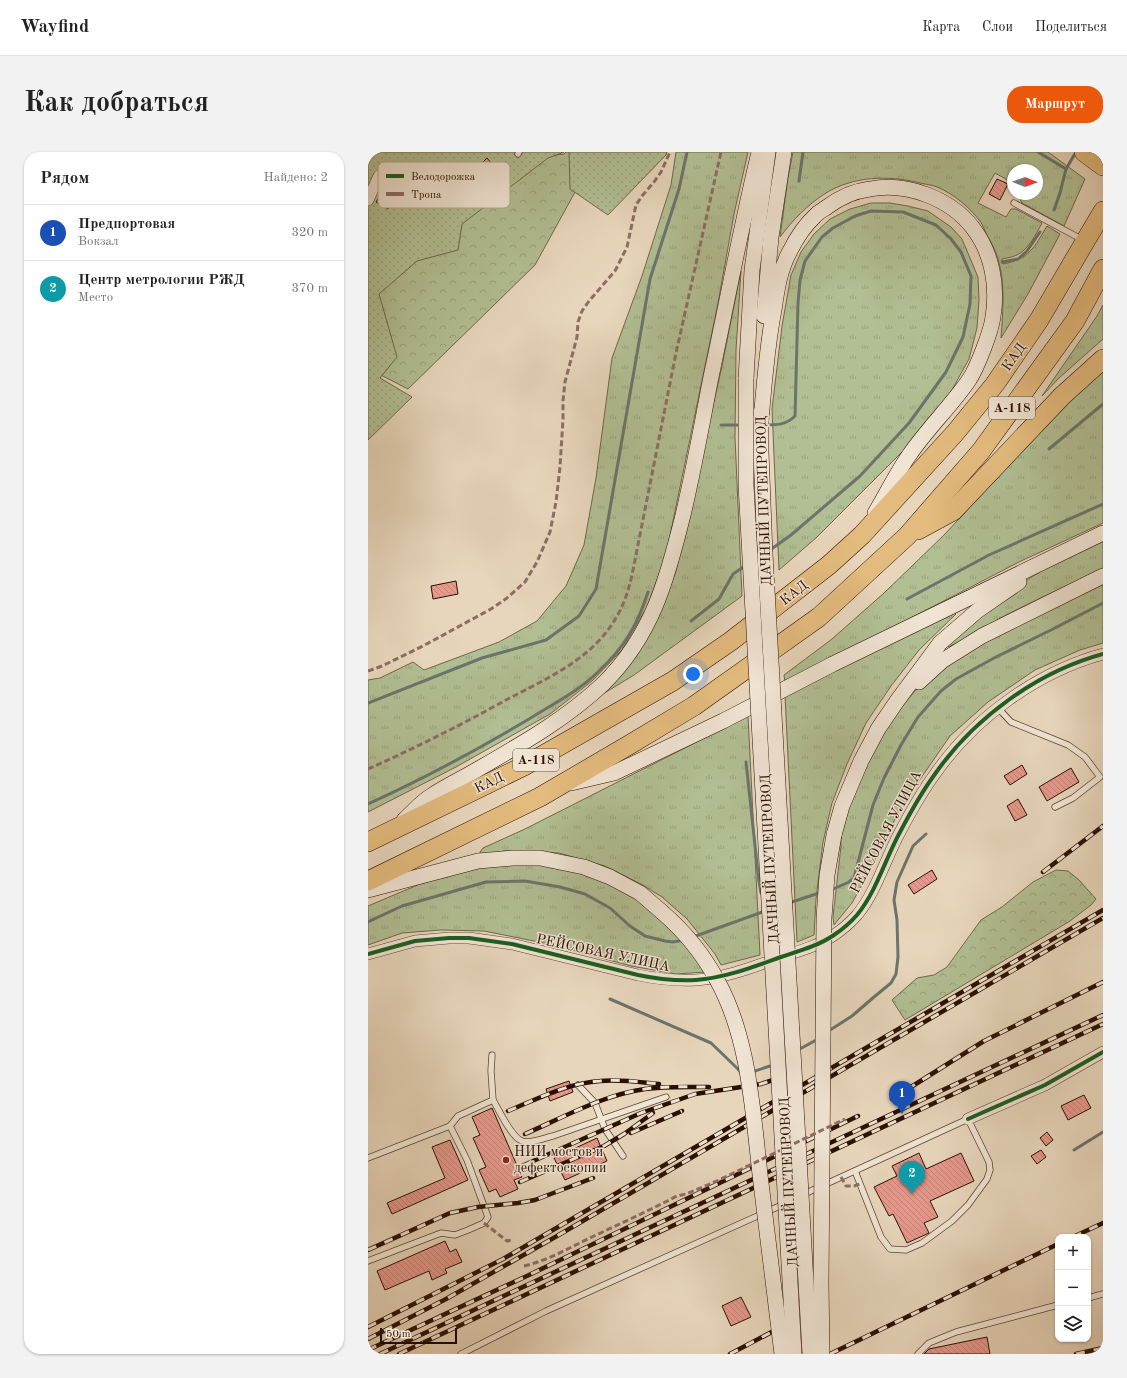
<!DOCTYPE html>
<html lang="ru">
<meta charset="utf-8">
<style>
:root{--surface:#fff;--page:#f2f2f2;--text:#222;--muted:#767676;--line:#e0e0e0;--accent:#ea580c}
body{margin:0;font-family:"Old Standard TT",serif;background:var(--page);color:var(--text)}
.controls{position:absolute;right:12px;bottom:12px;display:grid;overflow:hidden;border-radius:8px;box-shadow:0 1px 3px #0004}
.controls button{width:36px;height:36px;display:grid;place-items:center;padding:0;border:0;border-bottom:1px solid var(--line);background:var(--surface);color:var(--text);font:20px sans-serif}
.compass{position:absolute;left:639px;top:12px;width:36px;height:36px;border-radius:50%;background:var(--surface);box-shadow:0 1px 3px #0004;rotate:91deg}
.scale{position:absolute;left:12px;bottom:10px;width:77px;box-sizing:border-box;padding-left:4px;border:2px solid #2a1001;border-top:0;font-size:11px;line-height:14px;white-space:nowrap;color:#2a1001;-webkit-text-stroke:3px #f0e4d3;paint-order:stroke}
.you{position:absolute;left:325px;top:522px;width:14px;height:14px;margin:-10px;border:3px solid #fff;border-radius:50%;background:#1a73e8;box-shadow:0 0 0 6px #1a73e833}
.badge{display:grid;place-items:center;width:26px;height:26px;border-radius:50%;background:var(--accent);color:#fff;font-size:13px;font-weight:700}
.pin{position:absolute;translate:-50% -33px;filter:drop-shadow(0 1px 2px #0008)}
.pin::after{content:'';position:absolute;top:21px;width:14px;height:12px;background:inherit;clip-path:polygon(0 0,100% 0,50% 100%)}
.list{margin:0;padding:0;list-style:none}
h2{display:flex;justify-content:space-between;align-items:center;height:52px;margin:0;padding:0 16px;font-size:17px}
h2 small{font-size:13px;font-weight:400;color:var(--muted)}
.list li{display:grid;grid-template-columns:26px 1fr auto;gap:12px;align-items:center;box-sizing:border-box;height:56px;padding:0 16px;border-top:1px solid var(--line)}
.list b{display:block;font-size:15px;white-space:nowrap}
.list p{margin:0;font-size:13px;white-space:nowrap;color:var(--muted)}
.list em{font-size:13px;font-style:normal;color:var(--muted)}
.icon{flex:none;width:22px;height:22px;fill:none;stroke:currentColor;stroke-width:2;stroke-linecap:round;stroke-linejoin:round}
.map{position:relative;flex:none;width:735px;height:1202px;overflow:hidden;border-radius:16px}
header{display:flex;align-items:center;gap:24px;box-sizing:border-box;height:56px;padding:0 20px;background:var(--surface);border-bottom:1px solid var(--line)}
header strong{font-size:19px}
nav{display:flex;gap:22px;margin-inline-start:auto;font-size:14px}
.intro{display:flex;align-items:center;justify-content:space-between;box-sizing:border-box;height:96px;padding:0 24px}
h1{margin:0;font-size:28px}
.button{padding:10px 18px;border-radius:16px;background:var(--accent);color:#fff;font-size:14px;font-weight:700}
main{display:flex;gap:24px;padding:0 24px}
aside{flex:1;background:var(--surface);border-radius:16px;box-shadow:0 1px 3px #0004}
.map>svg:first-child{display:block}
.grass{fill:url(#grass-tufts);stroke:#6e684a}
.forest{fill:url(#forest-crowns);stroke:#6e684a}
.garden{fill:url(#garden-dots);stroke:#6e684a}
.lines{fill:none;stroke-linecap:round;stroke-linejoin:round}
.stream{stroke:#6b756b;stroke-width:3}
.building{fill:url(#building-back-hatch);stroke:#2a1001}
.service-casing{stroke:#5a4230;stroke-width:7}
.minor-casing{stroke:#5a4230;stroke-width:12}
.secondary-casing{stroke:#2a1001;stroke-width:16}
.motorway-casing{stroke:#2a1001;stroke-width:20}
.service{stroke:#f0e4d3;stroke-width:5.5}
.minor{stroke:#f0e4d3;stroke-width:11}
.secondary{stroke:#f0e4d3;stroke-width:15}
.motorway{stroke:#e4bb7e;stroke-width:19}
.rail-casing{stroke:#2a1001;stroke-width:4.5}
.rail{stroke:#f0e4d3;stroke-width:3;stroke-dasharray:9;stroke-linecap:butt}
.secondary-bridge-casing{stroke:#2a1001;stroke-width:16;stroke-linecap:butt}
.secondary-bridge{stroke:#f0e4d3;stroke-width:15}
.quiet{stroke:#8d6e63;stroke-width:3;stroke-dasharray:6 3;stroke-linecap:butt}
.cycleway-casing{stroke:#f0e4d3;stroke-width:6}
.cycleway{stroke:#1b5e20;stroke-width:4}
.poi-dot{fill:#8f2418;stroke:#f0e4d3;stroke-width:1.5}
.labels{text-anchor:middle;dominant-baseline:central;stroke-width:3;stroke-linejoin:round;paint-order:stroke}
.shield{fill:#f0e4d3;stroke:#655040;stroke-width:1}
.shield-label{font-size:13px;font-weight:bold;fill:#2a1001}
.street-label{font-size:14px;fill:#2a1001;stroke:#f0e4d3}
.poi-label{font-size:14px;fill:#2a1001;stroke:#f0e4d3;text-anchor:start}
.key{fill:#f0e4d3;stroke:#b5a494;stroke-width:1}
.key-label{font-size:11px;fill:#2a1001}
</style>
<header>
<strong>Wayfind</strong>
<nav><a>Карта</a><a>Слои</a><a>Поделиться</a></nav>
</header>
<div class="intro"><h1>Как добраться</h1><a class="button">Маршрут</a></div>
<main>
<aside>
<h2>Рядом<small>Найдено: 2</small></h2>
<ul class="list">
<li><span class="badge" style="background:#1a4fb4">1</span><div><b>Предпортовая</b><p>Вокзал</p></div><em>320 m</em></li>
<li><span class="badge" style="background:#0f9aa8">2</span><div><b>Центр метрологии РЖД</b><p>Место</p></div><em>370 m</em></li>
</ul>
</aside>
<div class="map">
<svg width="735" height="1202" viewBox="0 0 735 1202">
<defs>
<pattern id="grass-tufts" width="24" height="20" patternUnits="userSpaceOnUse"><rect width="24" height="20" fill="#b2bf94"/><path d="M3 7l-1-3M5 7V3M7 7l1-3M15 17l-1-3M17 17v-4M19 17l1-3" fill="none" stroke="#99a37e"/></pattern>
<pattern id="forest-crowns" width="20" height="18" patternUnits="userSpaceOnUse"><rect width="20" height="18" fill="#b2bf94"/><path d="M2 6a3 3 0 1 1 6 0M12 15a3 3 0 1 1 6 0" fill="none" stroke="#99a37e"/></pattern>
<pattern id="garden-dots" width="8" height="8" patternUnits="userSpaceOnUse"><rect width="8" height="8" fill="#b2bf94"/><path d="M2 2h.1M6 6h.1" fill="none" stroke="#99a37e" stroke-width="1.8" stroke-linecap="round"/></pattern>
<pattern id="building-back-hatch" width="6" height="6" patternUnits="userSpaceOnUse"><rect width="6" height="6" fill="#e6998d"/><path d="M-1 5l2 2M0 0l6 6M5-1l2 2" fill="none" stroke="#c58378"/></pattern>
</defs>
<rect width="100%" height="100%" fill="#e8d6bc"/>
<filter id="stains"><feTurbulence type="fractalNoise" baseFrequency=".005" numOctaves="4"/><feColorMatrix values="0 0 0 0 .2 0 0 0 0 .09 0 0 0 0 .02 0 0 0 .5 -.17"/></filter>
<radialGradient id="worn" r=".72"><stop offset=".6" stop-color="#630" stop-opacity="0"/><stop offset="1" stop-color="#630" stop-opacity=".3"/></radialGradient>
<g class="grass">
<polygon points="308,0 380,0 366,62 350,151 298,403 279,455 254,498 224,529 182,562 88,615 0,660 0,528 12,526 45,510 56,518 131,490 169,469 198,434 216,393 228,326 244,206 274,124 303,33"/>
<path d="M425 0H680L717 27 696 74 654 51 652 47V42H669V18H645V31L627 21 610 51 638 65 643 57H648L674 71C668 82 661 97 649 103 645 105 639 106 634 107L635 112C661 107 666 96 679 74L692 82 660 142 633 186C635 158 638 128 628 101 626 96 623 90 620 85 617 80 615 73 612 69 601 55 586 42 569 35 564 33 557 32 552 31 520 23 486 24 458 41 439 53 425 68 412 85L420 26Z"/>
<polygon points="503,51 522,51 540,54 560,59 583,75 594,87 610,125 611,148 609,176 601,207 569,265 449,385 411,418 404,257 414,174 423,123 433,100 446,82 462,67 482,57"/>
<polygon points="373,119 368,198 367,285 374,444 266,523 225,548 291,464 308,419 354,214"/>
<polygon points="735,153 735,187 691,226 674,244 729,164"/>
<polygon points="735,214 735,371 653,409 417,531 416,523 464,487 516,441 576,383 676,276"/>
<path d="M735 386V417C703 432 671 446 640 462 627 468 588 495 577 495 592 481 607 464 624 452 659 426 696 405 735 386Z"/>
<path d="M735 432V491L712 498 667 518 620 550 582 584 533 655 503 716 484 751 466 773 465 765 473 694C471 669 483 646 493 624 511 583 543 535 580 509 594 499 613 492 629 485 664 467 700 449 735 432Z"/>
<polygon points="585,460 588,462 551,498 523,534 498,571 479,612 464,651 455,690 448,747 446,783 429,790 417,543"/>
<polygon points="380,564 392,803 353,813 347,802 319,767 294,745 273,732 237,714 191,701 136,699 113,704 112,700 115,696 157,677"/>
<polygon points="137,711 167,711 221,721 256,737 309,780 337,820 308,822 263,814 186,793 116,779 73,778 34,781 0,793 0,754 52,732 98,719"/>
</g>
<g class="forest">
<polygon points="198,0 229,0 167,113 40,237 7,220 8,136 87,72 176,4 196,2"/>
<polygon points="688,718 700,719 711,728 728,747 723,753 702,769 537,868 524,848 549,826 566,823 579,815 613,768 634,755 665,730"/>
</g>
<g class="garden">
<polygon points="0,0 196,0 180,6 94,72 90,98 49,109 11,142 29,205 12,226 44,245 0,288"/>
<polygon points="201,0 299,0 298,3 240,63 202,37"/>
</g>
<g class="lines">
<g class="stream">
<polyline points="670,0 698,17 708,0"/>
<polyline points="431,29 435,0"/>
<polyline points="686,58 692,41 698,17"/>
<polyline points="634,110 650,107 659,99 672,80"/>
<polyline points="353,273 373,273"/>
<path d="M397 273C409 273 418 273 427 264L430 151 432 128 437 109 454 85 465 76 487 64 503 59 535 60 568 73 583 87 593 100 603 124 602 152 595 185 578 220 541 271 492 324 423 383 402 398"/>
<polyline points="681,297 735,252"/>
<polyline points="539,447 621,403 735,352"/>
<polyline points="323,469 351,447 365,422 377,414"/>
<polyline points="0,551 114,506 178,488 211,464 228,437 282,127 311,37 319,0"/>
<polyline points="378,610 391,730 393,741"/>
<path d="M0 652C55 627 109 598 161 567 185 552 211 539 231 519 256 496 270 472 280 440"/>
<polyline points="463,738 481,730 486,726 505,653 516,626 533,593 550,565 573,539 588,527 626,506 683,478 735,451"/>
<polyline points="421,751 454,740"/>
<polyline points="0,770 34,754 118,730 157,729 192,735 217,742 242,756 262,774 277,784 297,789 305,790 316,788"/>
<polyline points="325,785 397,759"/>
<polyline points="242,847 343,891 370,917 374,922"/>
<polyline points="459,880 484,864 506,845 523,831 528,822 530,805 529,768 526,748 529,730 545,694 558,682"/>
<polyline points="430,898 450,887"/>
<polyline points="384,920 405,913"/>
<polyline points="706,998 735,980"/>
</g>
</g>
<g class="building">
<polygon points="119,6 124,12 116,20 111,14"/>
<polygon points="26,21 37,28 20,57 8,50 14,40 15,40"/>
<polygon points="629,27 640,32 632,48 621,42"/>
<polygon points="88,429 90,442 65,447 63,434"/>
<polygon points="654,613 659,622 642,633 636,624"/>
<polygon points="703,616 711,630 679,649 671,635"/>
<polygon points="650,647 659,663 647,669 639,654"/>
<polygon points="564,718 569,727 546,742 540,733"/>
<polygon points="201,929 205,940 182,949 178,937"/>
<polygon points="716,943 723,956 700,968 693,954"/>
<polygon points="124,956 154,1025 146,1028 150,1037 132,1045 128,1037 121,1040 111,1018 118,1015 105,986 112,983 104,965"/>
<polygon points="679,980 685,988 678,994 672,986"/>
<polygon points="229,986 239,1009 197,1028 186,1006"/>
<polygon points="82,988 100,1028 24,1062 19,1051 77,1026 64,995"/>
<polygon points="673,998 678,1005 669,1012 663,1004"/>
<polygon points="551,1001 558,1017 593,1001 606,1029 562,1049 570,1065 556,1071 561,1081 539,1091 525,1062 521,1064 506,1035 529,1024 524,1014"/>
<polygon points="77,1089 82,1100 88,1097 94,1110 77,1117 79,1121 64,1128 61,1119 17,1138 9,1119"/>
<polygon points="373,1145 383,1165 363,1174 354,1154"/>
<polygon points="619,1185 622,1202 556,1202 561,1197"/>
</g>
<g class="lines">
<defs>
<g id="service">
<polyline points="150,2 151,0"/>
<polyline points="646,51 715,88"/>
<polyline points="630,556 643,570 700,593 717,605 732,625 705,646 687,655"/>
<polyline points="210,933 227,951 237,977 255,1004"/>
<path d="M125 948C131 958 143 985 154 989 163 992 176 986 185 984L298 945"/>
<polyline points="82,974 90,964 125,948 123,919 124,903"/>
<polyline points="0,1006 82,974 99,1008 120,1065 116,1071 100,1078 87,1083 73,1081 0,1109"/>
<polyline points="434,1043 600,967 621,1010 622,1018 619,1027 600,1053 584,1069 554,1091 538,1098 522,1097 513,1085 487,1019"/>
<polyline points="720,1146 735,1142"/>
<polyline points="93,1202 178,1159 416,1052"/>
<polyline points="550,1202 561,1191 588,1180 690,1153"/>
</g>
<g id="minor">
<polyline points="0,48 11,24"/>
<path d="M0 802 47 789 81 786H101L144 792 270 823C289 827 308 829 328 828 357 826 385 815 413 805 431 799 450 794 466 783 475 777 482 771 489 763 508 740 517 708 531 682 542 661 553 641 567 622 606 566 669 520 735 502"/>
<polyline points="600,967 677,933 735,900"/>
</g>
<g id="secondary">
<polyline points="396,164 403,85 416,0"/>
<polyline points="378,227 384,118 400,0"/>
<polyline points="393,260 393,300 397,402"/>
<path d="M393 269C396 232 399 194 406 158 409 137 412 117 422 99 428 87 437 73 447 64 450 60 455 58 459 55 471 46 486 39 502 37 538 30 582 46 605 76 624 101 630 133 625 165 623 180 609 216 601 228 583 254 560 276 542 302 529 320 519 341 507 361"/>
<polyline points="551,530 574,509 614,484 735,424"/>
<polyline points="203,631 246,621 355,569 465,512 735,381"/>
<path d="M36 668C45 660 53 650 63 644 76 635 91 628 105 620 150 594 197 568 235 532 284 484 299 428 315 363 326 317 334 271 343 225 359 150 373 75 391 0"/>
<polyline points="466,683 474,654 493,609 510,577 529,549 572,491 609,459 651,430"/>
<polyline points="0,738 110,709 145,706 172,706 216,715 242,725 272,741 294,760"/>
</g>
<g id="motorway">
<polyline points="716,0 735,14"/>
<polyline points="550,378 585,359 694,244 735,207"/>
<polyline points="0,690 156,614 305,529 363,489 461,413 494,383 587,281 627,232 671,168 735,59"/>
<polyline points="0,729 172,645 261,593 326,554 451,465 539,384 613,299 707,169 735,117"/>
</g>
</defs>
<use href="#service" class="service-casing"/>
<use href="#minor" class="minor-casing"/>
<use href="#secondary" class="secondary-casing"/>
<use href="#motorway" class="motorway-casing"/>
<use href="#service" class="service"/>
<use href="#minor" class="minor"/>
<use href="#secondary" class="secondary"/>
<use href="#motorway" class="motorway"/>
<defs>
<g id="rail">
<polyline points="675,720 735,674"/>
<polyline points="524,947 616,889 735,830"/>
<path d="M140 959C169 947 200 931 232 929 251 927 271 930 291 932"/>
<polyline points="263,981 314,959"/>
<path d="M157 982C196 965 235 943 277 937 298 934 320 935 341 935"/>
<polyline points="154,1014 273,961 327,942 393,932 405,928 418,921"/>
<polyline points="152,1030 236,994 256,982 285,961"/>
<polyline points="705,1085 735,1071"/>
<polyline points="0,1098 82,1061 110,1055 150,1051 167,1048 225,1026"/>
<polyline points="0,1175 135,1107 735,758"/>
<polyline points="0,1187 78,1147 189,1084 735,766"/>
<polyline points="0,1198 161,1123 490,964"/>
<polyline points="12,1202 735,863"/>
<polyline points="31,1202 735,872"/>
<polyline points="362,1202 436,1163"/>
<polyline points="462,1202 690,1092"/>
<polyline points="708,1202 735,1196"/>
</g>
</defs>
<use href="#rail" class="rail-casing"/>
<use href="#rail" class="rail"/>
<defs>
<g id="secondary-bridge">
<polyline points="378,227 378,333 381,387 426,1202"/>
<polyline points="397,402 442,1202"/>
<path d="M294 760C316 779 335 802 349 828 382 887 385 964 393 1031 400 1088 407 1145 414 1202"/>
<polyline points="454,1202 453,1131 456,766 459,723 466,683"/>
</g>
</defs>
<use href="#secondary-bridge" class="secondary-bridge-casing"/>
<use href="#secondary-bridge" class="secondary-bridge"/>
<g class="quiet">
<polyline points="0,519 14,514 55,494 123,457 139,446 157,430 169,410 182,380 188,350 192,315 195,267 195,249 197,230 209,185 210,170 214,159 221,149 247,119 259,95 268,53 274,44 286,30 293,20 302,0"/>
<path d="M0 617C47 596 93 573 138 548 172 530 211 513 236 483 251 465 259 446 264 423L308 201 353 0"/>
<polyline points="473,1025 478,1034 486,1034 492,1032"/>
<polyline points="116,1071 139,1089 144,1088"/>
<path d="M156 1114C181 1108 203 1095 226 1084 254 1071 282 1058 309 1044L318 1042 349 1029 477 967"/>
</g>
<defs>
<g id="cycleway">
<path d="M0 802 47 789 81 786H101L144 792 270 823C289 827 308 829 328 828 357 826 385 815 413 805 431 799 450 794 466 783 475 777 482 771 489 763 508 740 517 708 531 682 542 661 553 641 567 622 606 566 669 520 735 502"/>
<polyline points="600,967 677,933 735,900"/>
</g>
</defs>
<use href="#cycleway" class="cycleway-casing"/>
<use href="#cycleway" class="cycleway"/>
</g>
<circle class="poi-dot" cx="138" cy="1008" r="4"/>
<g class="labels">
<g class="shield">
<rect x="621" y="245" width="46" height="22" rx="3"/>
<rect x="145" y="597" width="46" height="22" rx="3"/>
</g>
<g class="shield-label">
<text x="644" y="256">А-118</text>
<text x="168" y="608">А-118</text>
</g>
<g class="street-label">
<text transform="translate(646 205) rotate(-55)">КАД</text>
<text transform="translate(396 349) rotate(-92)">ДАЧНЫЙ ПУТЕПРОВОД</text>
<text transform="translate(426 441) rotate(-38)">КАД</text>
<text transform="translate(121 631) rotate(-26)">КАД</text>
<text transform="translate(518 680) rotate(-62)">РЕЙСОВАЯ УЛИЦА</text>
<text transform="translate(402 707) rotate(-93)">ДАЧНЫЙ ПУТЕПРОВОД</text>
<text transform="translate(235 801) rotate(12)">РЕЙСОВАЯ УЛИЦА</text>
<text transform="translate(421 1030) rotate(-93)">ДАЧНЫЙ ПУТЕПРОВОД</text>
</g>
<g class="poi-label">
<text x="146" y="1000">НИИ мостов и<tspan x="146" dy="16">дефектоскопии</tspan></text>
</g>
</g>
<rect x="10" y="10" width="132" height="46" rx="6" class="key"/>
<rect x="18" y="22" width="18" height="4" fill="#1b5e20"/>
<rect x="18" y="40" width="18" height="4" fill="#8d6e63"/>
<g class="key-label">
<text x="43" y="28">Велодорожка</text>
<text x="43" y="46">Тропа</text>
</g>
<rect width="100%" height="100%" filter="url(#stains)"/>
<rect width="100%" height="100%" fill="url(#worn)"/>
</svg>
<div class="controls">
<button>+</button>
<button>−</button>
<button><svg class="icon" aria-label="layers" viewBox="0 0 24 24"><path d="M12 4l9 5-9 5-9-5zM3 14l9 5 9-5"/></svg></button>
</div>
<svg class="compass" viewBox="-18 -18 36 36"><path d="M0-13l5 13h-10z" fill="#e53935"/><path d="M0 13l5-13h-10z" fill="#767676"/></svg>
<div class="scale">50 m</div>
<div class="you"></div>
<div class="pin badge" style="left:534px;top:962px;background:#1a4fb4">1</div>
<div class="pin badge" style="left:544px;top:1042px;background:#0f9aa8">2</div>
</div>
</main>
